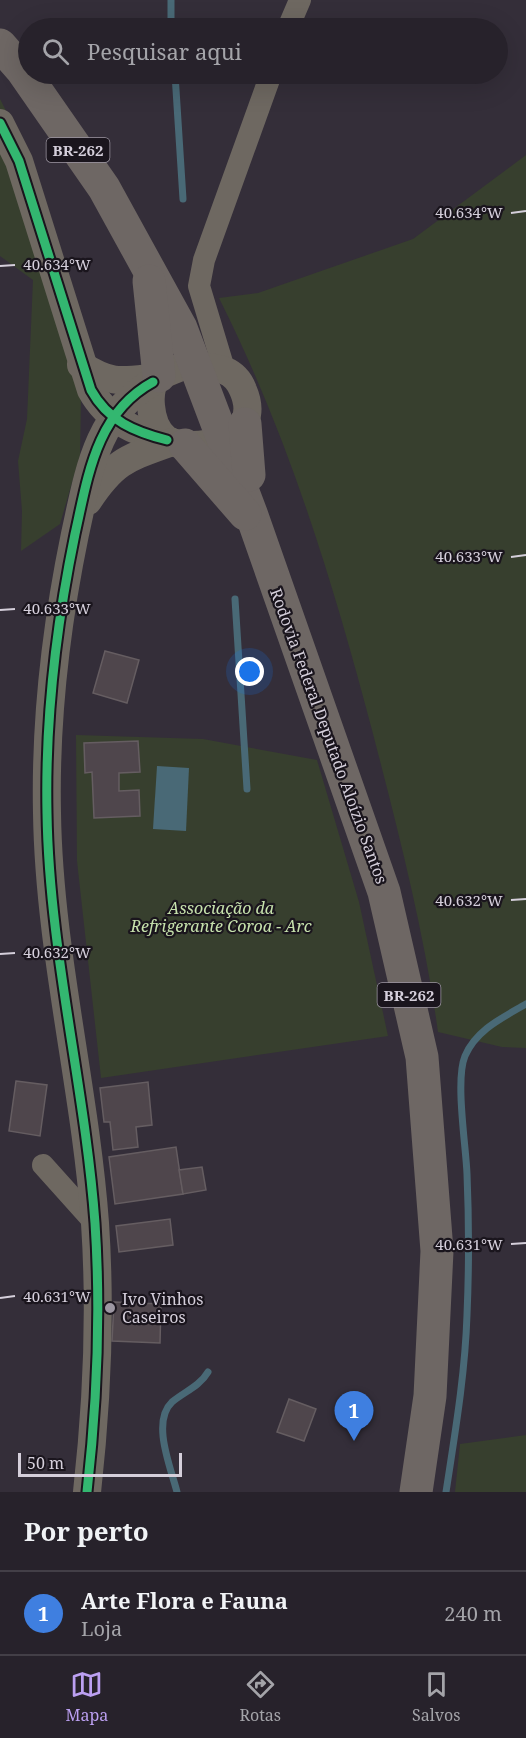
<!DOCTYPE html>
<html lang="pt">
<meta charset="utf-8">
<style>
:root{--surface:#27222b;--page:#332f37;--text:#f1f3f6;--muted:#a4a4a9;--line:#433f47;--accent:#bca0f2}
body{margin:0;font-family:"Noto Serif",serif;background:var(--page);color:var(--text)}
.scale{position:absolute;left:18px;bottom:15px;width:164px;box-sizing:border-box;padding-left:6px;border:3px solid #d5cfdb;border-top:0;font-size:16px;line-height:21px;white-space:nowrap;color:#d5cfdb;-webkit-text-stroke:4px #1a151d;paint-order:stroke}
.you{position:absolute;left:250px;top:672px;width:21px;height:21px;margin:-15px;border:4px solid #fff;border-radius:50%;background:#1a73e8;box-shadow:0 0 0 9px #1a73e833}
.badge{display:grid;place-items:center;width:39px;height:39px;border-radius:50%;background:var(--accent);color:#fff;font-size:20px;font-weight:700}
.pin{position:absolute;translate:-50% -50px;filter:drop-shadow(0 2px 3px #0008)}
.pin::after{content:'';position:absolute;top:32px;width:21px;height:18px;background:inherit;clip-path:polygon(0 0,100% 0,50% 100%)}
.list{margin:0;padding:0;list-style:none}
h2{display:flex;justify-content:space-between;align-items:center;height:78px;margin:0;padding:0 24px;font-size:26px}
h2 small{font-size:20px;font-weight:400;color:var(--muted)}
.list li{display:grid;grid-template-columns:39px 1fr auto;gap:18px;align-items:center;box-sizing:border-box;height:84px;padding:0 24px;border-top:2px solid var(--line)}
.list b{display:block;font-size:22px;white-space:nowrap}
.list p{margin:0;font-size:20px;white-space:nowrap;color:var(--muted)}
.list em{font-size:20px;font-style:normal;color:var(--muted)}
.icon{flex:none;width:33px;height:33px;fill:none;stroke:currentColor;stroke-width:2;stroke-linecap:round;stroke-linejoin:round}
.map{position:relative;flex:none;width:526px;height:1492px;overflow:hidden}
.search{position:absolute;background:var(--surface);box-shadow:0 6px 24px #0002;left:18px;right:18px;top:18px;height:66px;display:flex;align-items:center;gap:15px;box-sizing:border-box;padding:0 21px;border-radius:33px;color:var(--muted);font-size:22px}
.sheet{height:162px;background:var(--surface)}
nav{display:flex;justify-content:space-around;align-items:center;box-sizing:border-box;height:84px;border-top:2px solid var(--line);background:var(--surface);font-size:16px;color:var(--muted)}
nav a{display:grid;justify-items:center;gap:3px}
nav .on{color:var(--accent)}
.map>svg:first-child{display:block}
.green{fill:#373f2e}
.water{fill:#496976}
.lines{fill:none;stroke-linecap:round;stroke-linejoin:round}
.stream{stroke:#496976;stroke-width:7}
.building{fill:#4f464c;stroke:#655d61;stroke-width:1.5}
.minor{stroke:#6e6861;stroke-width:22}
.tertiary{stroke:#6e6861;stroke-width:28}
.trunk{stroke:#6e6764;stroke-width:33}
.cycleway-casing{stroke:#1a151d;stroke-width:13}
.cycleway{stroke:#33b770;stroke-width:9}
.ticks{fill:none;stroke:#d5cfdb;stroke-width:2}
.poi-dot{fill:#9d97a2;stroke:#1a151d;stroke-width:2}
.labels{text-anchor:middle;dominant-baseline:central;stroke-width:4.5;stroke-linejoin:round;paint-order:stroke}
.shield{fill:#1a151d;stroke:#9d97a2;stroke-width:1.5}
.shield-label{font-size:15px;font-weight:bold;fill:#d5cfdb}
.street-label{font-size:16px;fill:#d5cfdb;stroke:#1a151d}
.park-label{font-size:16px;font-style:italic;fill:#c6e1ac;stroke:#1a151d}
.poi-label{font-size:16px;fill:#d5cfdb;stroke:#1a151d;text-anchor:start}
.ticks-label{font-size:15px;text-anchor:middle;fill:#d5cfdb;stroke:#1a151d;stroke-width:4.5;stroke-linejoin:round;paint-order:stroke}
</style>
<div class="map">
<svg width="526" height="1492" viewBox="0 0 526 1492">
<rect width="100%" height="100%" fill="#342e39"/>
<g class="green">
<polygon points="0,99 26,150 81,399 80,455 60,524 21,551 22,511 18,461 27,419 33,280 0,256"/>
<path d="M526 155V1048L502 1047 438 1032C424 930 398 830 372 730 333 582 288 435 219 298L258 293 413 239Z"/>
<polygon points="76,735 203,739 317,760 359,902 388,1036 101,1078 77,861"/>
<polygon points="526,1435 526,1492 455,1492 460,1444"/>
</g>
<polygon class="water" points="157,766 189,768 186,831 153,829"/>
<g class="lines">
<g class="stream">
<polyline points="171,0 171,28"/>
<polyline points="175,74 183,199"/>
<polyline points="235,599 247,789"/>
<path d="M177 1492C171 1468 151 1422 172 1402 184 1392 200 1386 208 1372"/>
<path d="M446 1492C455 1433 465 1375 467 1315 469 1269 469 1221 467 1174 466 1146 455 1080 465 1056 476 1030 502 1018 526 1004"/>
</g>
</g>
<g class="building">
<polygon points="105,651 139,660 127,703 93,693"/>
<polygon points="138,741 140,772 119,773 119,791 139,790 140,816 94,818 92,772 85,773 84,743"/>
<polygon points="16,1081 47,1085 40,1136 9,1131"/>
<polygon points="148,1082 152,1125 136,1127 138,1147 113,1150 110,1122 104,1122 100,1088"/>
<polygon points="176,1147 183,1194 115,1204 109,1157"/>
<polygon points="202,1167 206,1190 183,1194 179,1170"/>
<polygon points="170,1219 173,1245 119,1252 116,1226"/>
<polygon points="114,1302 161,1304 160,1343 112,1341"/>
<polygon points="289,1399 316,1409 304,1441 277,1432"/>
</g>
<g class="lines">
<g class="minor">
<polyline points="288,28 300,0"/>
<polyline points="224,369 199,286 204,260 271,74"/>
<polyline points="43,1165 95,1223"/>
</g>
<g class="tertiary">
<path d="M0 123 19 161 91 390C108 421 135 432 167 440"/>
<path d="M81 365C113 385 121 381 157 377"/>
<path d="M197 366C217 367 235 369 243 390 260 429 226 444 193 445 185 445 173 444 166 439 156 431 152 418 151 406 150 396 151 384 159 376L181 367Z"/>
<path d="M88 501C115 460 128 458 172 442"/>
<path d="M87 1492C97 1403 101 1313 95 1223 85 1086 49 951 47 813 45 718 56 626 75 534 88 476 96 413 153 382"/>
</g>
<g class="trunk">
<polyline points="0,45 22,70 104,188 181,328 251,513 384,892 422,1057 437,1251 430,1396 416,1492"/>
<polyline points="149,281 159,376"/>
<polyline points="245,424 249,475"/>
<polyline points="185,445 245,514"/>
</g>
<defs>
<g id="cycleway">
<path d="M0 123 19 161 91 390C108 421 135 432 167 440"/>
<path d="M87 1492C97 1403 101 1313 95 1223 85 1086 49 951 47 813 45 718 56 626 75 534 88 476 96 413 153 382"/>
</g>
</defs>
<use href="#cycleway" class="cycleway-casing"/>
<use href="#cycleway" class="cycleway"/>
</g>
<path class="ticks" d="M511 213 526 211M0 266 15 265M511 557 526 555M0 610 15 609M511 900 526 899M0 954 15 953M511 1244 526 1243M0 1298 15 1296"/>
<circle class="poi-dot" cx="110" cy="1308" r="6"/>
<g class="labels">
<g class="shield">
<rect x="46.5" y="138" width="63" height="24" rx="4.5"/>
<rect x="377.5" y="983" width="63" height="24" rx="4.5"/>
</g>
<g class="shield-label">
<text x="78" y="150">BR-262</text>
<text x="409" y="995">BR-262</text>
</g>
<g class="street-label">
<text transform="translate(329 736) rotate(70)">Rodovia Federal Deputado Aloízio Santos</text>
</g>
<g class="park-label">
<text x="221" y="908">Associação da<tspan x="221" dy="18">Refrigerante Coroa - Arc</tspan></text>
</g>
<g class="poi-label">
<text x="122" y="1299">Ivo Vinhos<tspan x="122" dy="18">Caseiros</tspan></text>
</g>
</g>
<g class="ticks-label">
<text x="469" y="218">40.634°W</text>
<text x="57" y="270">40.634°W</text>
<text x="469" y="562">40.633°W</text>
<text x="57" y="614">40.633°W</text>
<text x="469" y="906">40.632°W</text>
<text x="57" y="958">40.632°W</text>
<text x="469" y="1250">40.631°W</text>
<text x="57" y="1302">40.631°W</text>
</g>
</svg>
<div class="scale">50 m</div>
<div class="you"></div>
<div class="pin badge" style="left:354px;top:1441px;background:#3f7fe0">1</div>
<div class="search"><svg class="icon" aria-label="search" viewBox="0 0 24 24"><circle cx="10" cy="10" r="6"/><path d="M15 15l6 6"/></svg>Pesquisar aqui</div>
</div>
<section class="sheet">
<h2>Por perto<small></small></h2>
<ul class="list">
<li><span class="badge" style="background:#3f7fe0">1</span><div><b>Arte Flora e Fauna</b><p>Loja</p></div><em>240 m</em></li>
</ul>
</section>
<nav>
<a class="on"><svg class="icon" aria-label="map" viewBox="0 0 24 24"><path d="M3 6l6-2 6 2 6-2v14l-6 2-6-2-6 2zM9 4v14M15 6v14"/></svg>Mapa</a>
<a><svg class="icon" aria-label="directions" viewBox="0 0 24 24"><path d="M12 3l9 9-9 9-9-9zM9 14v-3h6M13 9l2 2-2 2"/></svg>Rotas</a>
<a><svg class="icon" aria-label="saved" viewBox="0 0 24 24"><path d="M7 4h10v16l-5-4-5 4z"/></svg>Salvos</a>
</nav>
